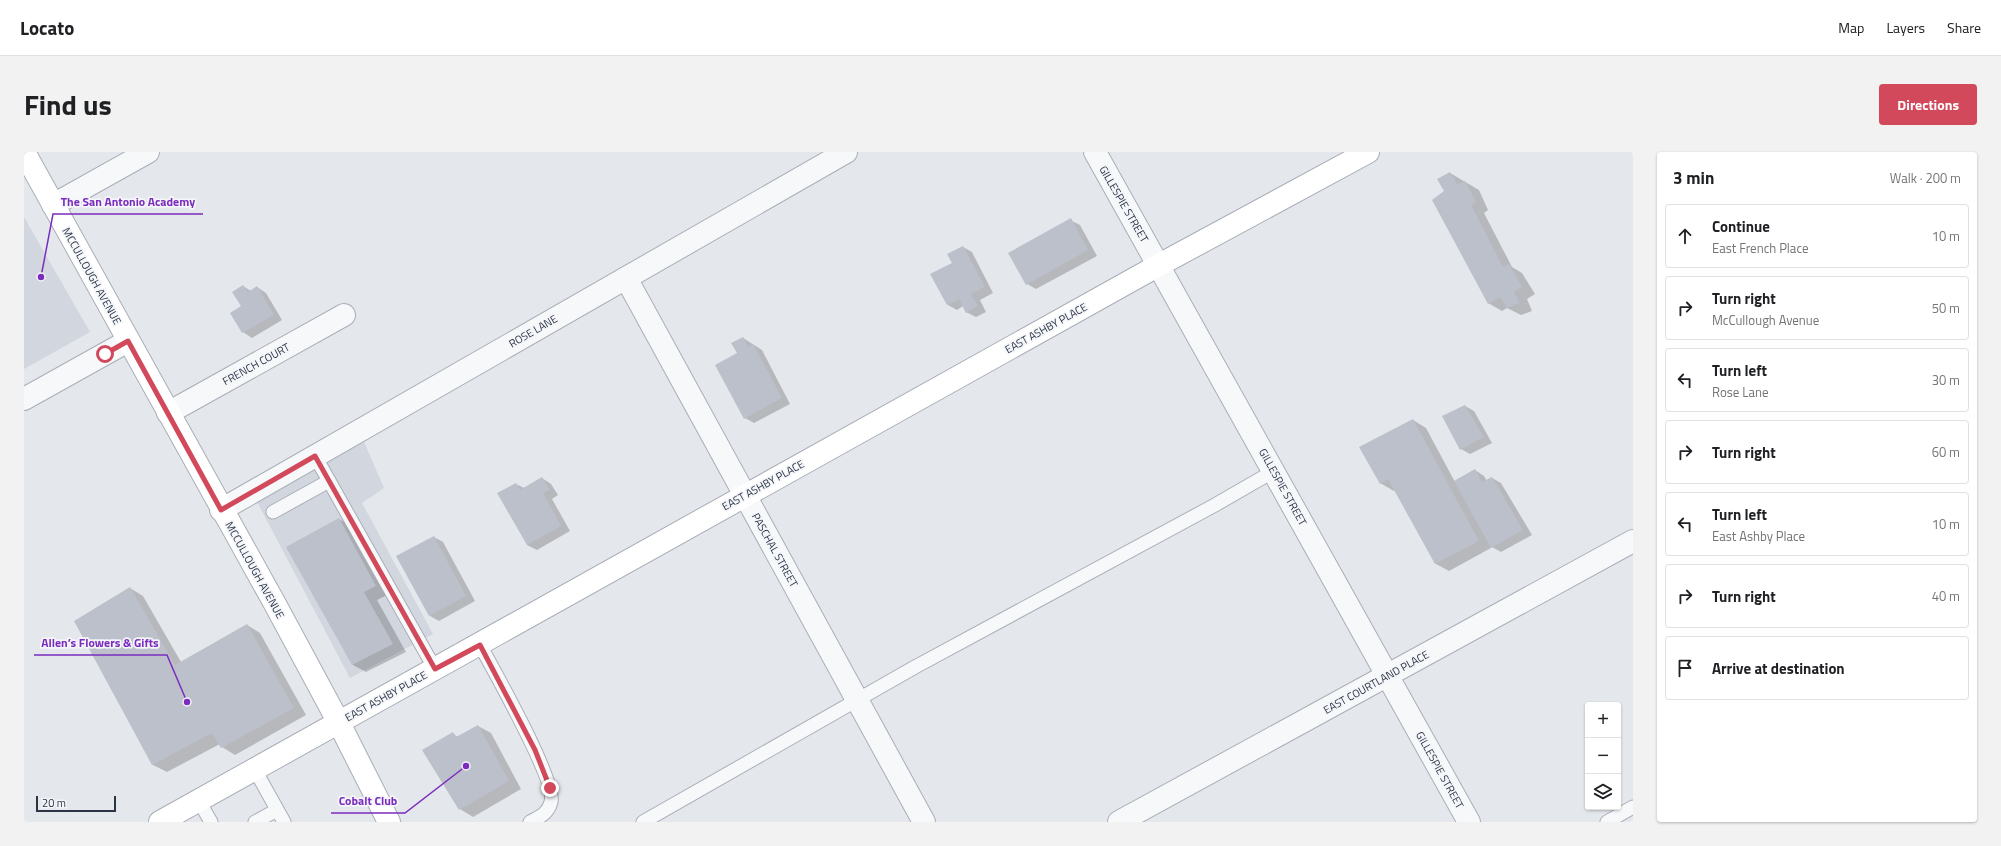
<!DOCTYPE html>
<meta charset="utf-8">
<style>
:root{--surface:#fff;--page:#f2f2f2;--text:#202124;--muted:#757577;--line:#e0e0e0;--accent:#d1495b}
body{margin:0;font-family:"Titillium Web",sans-serif;background:var(--page);color:var(--text)}
.controls{position:absolute;right:12px;bottom:12px;display:grid;overflow:hidden;border-radius:4px;box-shadow:0 1px 3px #0004}
.controls button{width:36px;height:36px;display:grid;place-items:center;padding:0;border:0;border-bottom:1px solid var(--line);background:var(--surface);color:var(--text);font:20px sans-serif}
.scale{position:absolute;left:12px;bottom:10px;width:80px;box-sizing:border-box;padding-left:4px;border:2px solid #2b3445;border-top:0;font-size:11px;line-height:14px;white-space:nowrap;color:#2b3445;-webkit-text-stroke:3px #f4f6f9;paint-order:stroke}
.stop{position:absolute;width:12px;height:12px;margin:-9px;border:3px solid #d1495b;border-radius:50%;background:#fff}
.stop.end{background:#d1495b;border-color:#fff;box-shadow:0 1px 4px #0008}
.list{margin:0;padding:0;list-style:none}
h2{display:flex;justify-content:space-between;align-items:center;height:52px;margin:0;padding:0 16px;font-size:17px}
h2 small{font-size:13px;font-weight:400;color:var(--muted)}
.list li{display:grid;grid-template-columns:26px 1fr auto;gap:12px;align-items:center;box-sizing:border-box;height:64px;margin:0 8px 8px;padding:0 8px;border:1px solid var(--line);border-radius:4px}
.list b{display:block;font-size:15px;white-space:nowrap}
.list p{margin:0;font-size:13px;white-space:nowrap;color:var(--muted)}
.list em{font-size:13px;font-style:normal;color:var(--muted)}
.icon{flex:none;width:22px;height:22px;fill:none;stroke:currentColor;stroke-width:2;stroke-linecap:round;stroke-linejoin:round}
.map{position:relative;flex:none;width:1609px;height:670px;overflow:hidden;border-radius:4px}
header{display:flex;align-items:center;gap:24px;box-sizing:border-box;height:56px;padding:0 20px;background:var(--surface);border-bottom:1px solid var(--line)}
header strong{font-size:19px}
nav{display:flex;gap:22px;margin-inline-start:auto;font-size:14px}
.intro{display:flex;align-items:center;justify-content:space-between;box-sizing:border-box;height:96px;padding:0 24px}
h1{margin:0;font-size:28px}
.button{padding:10px 18px;border-radius:4px;background:var(--accent);color:#fff;font-size:14px;font-weight:700}
main{display:flex;gap:24px;padding:0 24px}
aside{flex:1;background:var(--surface);border-radius:4px;box-shadow:0 1px 3px #0004}
.map>svg:first-child{display:block}
.built{fill:#d2d6de}
.shadow{fill:#0003}
.building{fill:#bbc0ca}
.lines{fill:none;stroke-linecap:round;stroke-linejoin:round}
.service-casing{stroke:#a9aeb7;stroke-width:15}
.minor-casing{stroke:#a9aeb7;stroke-width:24}
.secondary-casing{stroke:#a9aeb7;stroke-width:24}
.service{stroke:#f7f8fa;stroke-width:13}
.minor{stroke:#f7f8fa;stroke-width:22}
.secondary{stroke:#fff;stroke-width:22}
.route{stroke:#d1495b;stroke-width:5}
.labels{text-anchor:middle;dominant-baseline:central;stroke-width:3.5;stroke-linejoin:round;paint-order:stroke}
.street-label{font-size:11px;fill:#2b3445;stroke:#f4f6f9}
.leader{fill:none;stroke:#7b2cbf;stroke-width:1.5}
.callout-dot{fill:#7b2cbf;stroke:#f4f6f9;stroke-width:1.5}
.callout-label{font-size:12px;text-anchor:middle;font-weight:bold;fill:#7b2cbf;stroke:#f4f6f9;stroke-width:3.5;stroke-linejoin:round;paint-order:stroke}
</style>
<header>
<strong>Locato</strong>
<nav><a>Map</a><a>Layers</a><a>Share</a></nav>
</header>
<div class="intro"><h1>Find us</h1><a class="button">Directions</a></div>
<main>
<div class="map">
<svg width="1609" height="670" viewBox="0 0 1609 670">
<rect width="100%" height="100%" fill="#e4e7ec"/>
<g class="built">
<polygon points="0,65 66,180 0,217"/>
<polygon points="337,283 360,336 338,351 409,482 326,526 230,344"/>
</g>
<g class="shadow">
<polygon points="1426,21 1455,38 1464,58 1460,61 1488,115 1498,121 1511,142 1503,147 1508,159 1497,163 1483,156 1478,159 1464,151 1421,40"/>
<polygon points="1046,68 1056,73 1073,104 1012,137 1003,132"/>
<polygon points="939,95 948,100 969,141 956,148 962,160 952,165 942,160 939,154 933,158 924,153"/>
<polygon points="219,134 227,139 233,135 242,141 258,168 228,186 219,180"/>
<polygon points="719,186 738,198 766,252 730,271 721,266 714,201"/>
<polygon points="1441,254 1450,259 1468,291 1446,302 1437,297"/>
<polygon points="1389,268 1402,276 1431,330 1451,318 1460,324 1463,329 1468,326 1477,331 1508,383 1477,400 1466,394 1467,396 1425,419 1412,412 1372,338 1370,339 1356,331"/>
<polygon points="518,326 527,332 534,343 528,347 546,379 513,398 503,393 492,332 500,336"/>
<polygon points="315,367 328,375 365,442 353,448 382,500 342,520 329,513 263,396"/>
<polygon points="410,385 419,390 451,449 415,469 406,464"/>
<polygon points="106,436 119,444 157,510 223,473 236,481 282,563 211,603 198,595 196,592 143,620 129,613 51,470"/>
<polygon points="454,574 467,581 497,637 449,665 436,657 429,582 434,585"/>
</g>
<g class="building">
<polygon points="1426,20 1433,32 1441,29 1452,50 1447,53 1479,115 1485,112 1498,135 1490,140 1496,151 1483,156 1476,145 1464,152 1408,48 1420,39 1413,27"/>
<polygon points="1047,66 1064,98 1002,133 984,101"/>
<polygon points="939,94 961,135 947,142 954,154 942,161 935,147 923,153 906,122 928,111 923,102"/>
<polygon points="219,133 224,140 233,134 250,163 218,181 206,161 217,154 208,140"/>
<polygon points="719,185 724,195 729,192 758,246 720,267 691,213 713,201 707,191"/>
<polygon points="1441,253 1460,285 1436,298 1418,264"/>
<polygon points="1389,267 1455,389 1411,412 1364,327 1356,332 1335,295"/>
<polygon points="1451,317 1458,330 1468,325 1499,378 1467,396 1430,329"/>
<polygon points="518,325 526,338 519,341 537,374 503,393 473,341 492,331 496,338"/>
<polygon points="315,366 352,434 340,440 369,492 328,513 262,395"/>
<polygon points="410,384 442,444 405,464 372,404"/>
<polygon points="106,435 151,513 223,472 270,556 197,596 188,581 128,613 50,469"/>
<polygon points="454,573 485,629 435,658 398,598 429,580 432,585"/>
</g>
<g class="lines">
<defs>
<g id="service">
<polyline points="291,304 411,517"/>
<polyline points="249,360 305,329"/>
<path d="M456 493C469 517 533 630 527 650 524 662 515 665 506 670"/>
<polyline points="231,618 260,670"/>
<polyline points="175,649 187,670"/>
<polyline points="231,670 253,658"/>
<polyline points="619,670 891,515 1191,353 1250,319"/>
<polyline points="1583,670 1609,655"/>
</g>
<g id="minor">
<polyline points="1071,0 1445,670"/>
<polyline points="29,53 124,0"/>
<polyline points="602,126 900,670"/>
<polyline points="0,247 104,189"/>
<polyline points="144,261 320,163"/>
<polyline points="197,358 822,0"/>
<polyline points="1095,670 1609,389"/>
</g>
<g id="secondary">
<polyline points="0,0 251,452 315,571 365,670"/>
<polyline points="136,670 1135,113 1344,0"/>
</g>
</defs>
<use href="#service" class="service-casing"/>
<use href="#minor" class="minor-casing"/>
<use href="#secondary" class="secondary-casing"/>
<use href="#service" class="service"/>
<use href="#minor" class="minor"/>
<use href="#secondary" class="secondary"/>
</g>
<g class="lines">
<polyline class="route" points="81,202 104,189 197,358 291,304 411,517 456,493 511,598 526,636"/>
</g>
<g class="labels">
<g class="street-label">
<text transform="translate(1100 52) rotate(60)">GILLESPIE STREET</text>
<text transform="translate(68 124) rotate(61)">MCCULLOUGH AVENUE</text>
<text transform="translate(1022 176) rotate(-29)">EAST ASHBY PLACE</text>
<text transform="translate(509 179) rotate(-30)">ROSE LANE</text>
<text transform="translate(232 212) rotate(-29)">FRENCH COURT</text>
<text transform="translate(739 333) rotate(-29)">EAST ASHBY PLACE</text>
<text transform="translate(1259 335) rotate(61)">GILLESPIE STREET</text>
<text transform="translate(751 398) rotate(61)">PASCHAL STREET</text>
<text transform="translate(231 418) rotate(61)">MCCULLOUGH AVENUE</text>
<text transform="translate(1352 530) rotate(-29)">EAST COURTLAND PLACE</text>
<text transform="translate(362 544) rotate(-29)">EAST ASHBY PLACE</text>
<text transform="translate(1416 618) rotate(61)">GILLESPIE STREET</text>
</g>
</g>
<path class="leader" d="M17 125L29 62H179M163 550L143 503H10M442 614L381 661H307"/>
<g class="callout-dot">
<circle cx="17" cy="125" r="4"/>
<circle cx="163" cy="550" r="4"/>
<circle cx="442" cy="614" r="4"/>
</g>
<g class="callout-label">
<text x="104" y="54">The San Antonio Academy</text>
<text x="76" y="495">Allen’s Flowers &amp; Gifts</text>
<text x="344" y="653">Cobalt Club</text>
</g>
</svg>
<div class="controls">
<button>+</button>
<button>−</button>
<button><svg class="icon" aria-label="layers" viewBox="0 0 24 24"><path d="M12 4l9 5-9 5-9-5zM3 14l9 5 9-5"/></svg></button>
</div>
<div class="scale">20 m</div>
<div class="stop" style="left:81px;top:202px"></div>
<div class="stop end" style="left:526px;top:636px"></div>
</div>
<aside>
<h2>3 min<small>Walk · 200 m</small></h2>
<ul class="list">
<li><svg class="icon" aria-label="ahead" viewBox="0 0 24 24"><path d="M12 20V5M6 11l6-6 6 6"/></svg><div><b>Continue</b><p>East French Place</p></div><em>10 m</em></li>
<li><svg class="icon" aria-label="right" viewBox="0 0 24 24"><path d="M7 20v-9h11M14 6l5 5-5 5"/></svg><div><b>Turn right</b><p>McCullough Avenue</p></div><em>50 m</em></li>
<li><svg class="icon" aria-label="left" viewBox="0 0 24 24"><path d="M17 20v-9H6M10 6l-5 5 5 5"/></svg><div><b>Turn left</b><p>Rose Lane</p></div><em>30 m</em></li>
<li><svg class="icon" aria-label="right" viewBox="0 0 24 24"><path d="M7 20v-9h11M14 6l5 5-5 5"/></svg><div><b>Turn right</b></div><em>60 m</em></li>
<li><svg class="icon" aria-label="left" viewBox="0 0 24 24"><path d="M17 20v-9H6M10 6l-5 5 5 5"/></svg><div><b>Turn left</b><p>East Ashby Place</p></div><em>10 m</em></li>
<li><svg class="icon" aria-label="right" viewBox="0 0 24 24"><path d="M7 20v-9h11M14 6l5 5-5 5"/></svg><div><b>Turn right</b></div><em>40 m</em></li>
<li><svg class="icon" aria-label="arrive" viewBox="0 0 24 24"><path d="M6 21V4h12l-3 4 3 4H6"/></svg><div><b>Arrive at destination</b></div></li>
</ul>
</aside>
</main>
